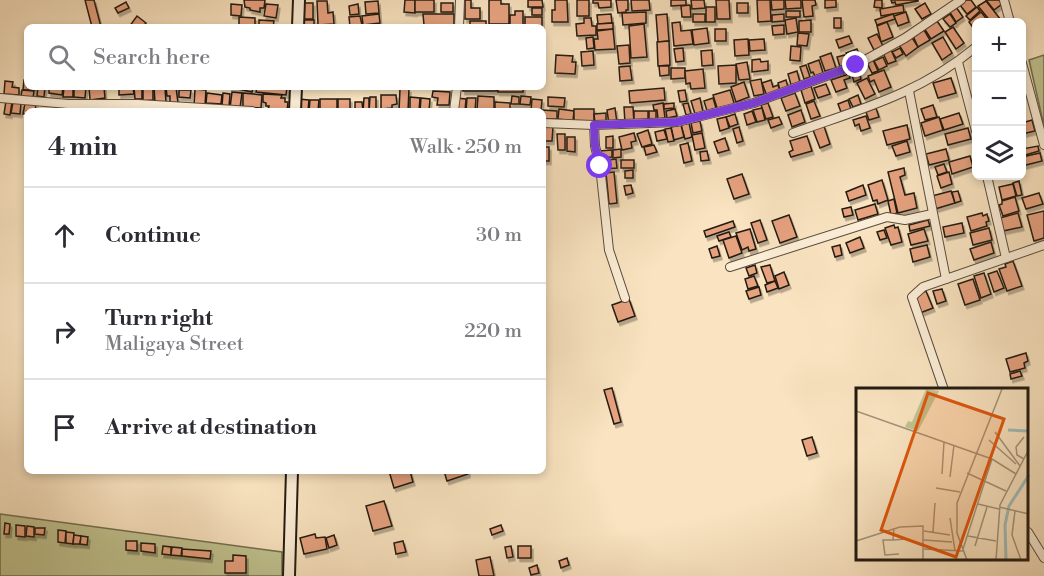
<!DOCTYPE html>
<meta charset="utf-8">
<style>
:root{--surface:#fff;--page:#f7f7f7;--text:#2b2b33;--muted:#7c7c81;--line:#e1e1e2}
body{margin:0;font-family:"Libre Bodoni",serif;background:var(--page);color:var(--text)}
.controls{position:absolute;right:18px;top:18px;display:grid;overflow:hidden;border-radius:9px;box-shadow:0 3px 9px #0003}
.controls button{width:54px;height:54px;display:grid;place-items:center;padding:0;border:0;border-bottom:2px solid var(--line);background:var(--surface);color:var(--text);font:30px sans-serif}
.stop{position:absolute;width:18px;height:18px;margin:-14px;border:4px solid #7c3aed;border-radius:50%;background:#fff}
.stop.end{background:#7c3aed;border-color:#fff;box-shadow:0 2px 6px #0008}
.list{margin:0;padding:0;list-style:none}
h2{display:flex;justify-content:space-between;align-items:center;height:78px;margin:0;padding:0 24px;font-size:26px}
h2 small{font-size:20px;font-weight:400;color:var(--muted)}
.list li{display:grid;grid-template-columns:39px 1fr auto;gap:18px;align-items:center;box-sizing:border-box;height:96px;padding:0 24px;border-top:2px solid var(--line)}
.list b{display:block;font-size:22px;white-space:nowrap}
.list p{margin:0;font-size:20px;white-space:nowrap;color:var(--muted)}
.list em{font-size:20px;font-style:normal;color:var(--muted)}
.icon{flex:none;width:33px;height:33px;fill:none;stroke:currentColor;stroke-width:2;stroke-linecap:round;stroke-linejoin:round}
.map{position:relative;flex:none;width:1044px;height:576px;overflow:hidden}
.search{position:absolute;background:var(--surface);box-shadow:0 3px 9px #0003;left:24px;top:24px;width:522px;height:66px;display:flex;align-items:center;gap:15px;box-sizing:border-box;padding:0 21px;border-radius:9px;color:var(--muted);font-size:22px}
.panel{position:absolute;background:var(--surface);box-shadow:0 3px 9px #0003;left:24px;top:108px;width:522px;height:366px;border-radius:9px}
.map>svg:first-child{display:block}
.green{fill:#c0c390;stroke:#726e50;stroke-width:1.5}
.building{fill:#e7a280;stroke:#231a11;stroke-width:1.5;filter:url(#shadow)}
.lines{fill:none;stroke-linecap:round;stroke-linejoin:round}
.street-casing{stroke:#584c3d;stroke-width:10}
.secondary-casing{stroke:#231a11;stroke-width:14}
.street{stroke:#fbedd6;stroke-width:8}
.secondary{stroke:#fbedd6;stroke-width:10}
.route{stroke:#7c3aed;stroke-width:8}
.inset-river{fill:none;stroke:#9fbdb9;stroke-width:3}
.inset-road{fill:none;stroke:#a3937a;stroke-width:1.5}
.view{fill:#de560c;fill-opacity:0.15;stroke:#de560c;stroke-width:3}
.inset-edge{fill:none;stroke:#231a11;stroke-width:3}
</style>
<div class="map">
<svg width="1044" height="576" viewBox="0 0 1044 576">
<defs>
<filter id="shadow"><feDropShadow dx="2" dy="3.5" stdDeviation="0" flood-color="#0004"/></filter>
</defs>
<rect width="100%" height="100%" fill="#f9e3c0"/>
<filter id="stains"><feTurbulence type="fractalNoise" baseFrequency=".00333" numOctaves="4"/><feColorMatrix values="0 0 0 0 .2 0 0 0 0 .09 0 0 0 0 .02 0 0 0 .5 -.17"/></filter>
<radialGradient id="worn" r=".72"><stop offset=".6" stop-color="#630" stop-opacity="0"/><stop offset="1" stop-color="#630" stop-opacity=".3"/></radialGradient>
<g class="green">
<polygon points="1044,55 1044,126 1029,60"/>
<polygon points="0,514 282,552 282,576 0,576"/>
</g>
<g class="building">
<polygon points="85,0 94,0 101,27 92,27"/>
<polygon points="244,0 265,0 264,8 260,8 260,12 250,10 250,8 245,7"/>
<polygon points="405,0 415,0 415,13 404,12"/>
<rect x="415" y="0" width="19" height="12"/>
<polygon points="465,0 471,0 471,8 480,8 480,19 465,19"/>
<polygon points="489,0 501,0 501,4 509,4 509,24 489,24"/>
<polygon points="528,0 542,0 543,7 528,7"/>
<polygon points="555,0 567,0 568,22 552,22 552,10 555,10"/>
<rect x="577" y="0" width="12" height="16"/>
<polygon points="593,0 611,0 611,7 599,8 598,3 593,3"/>
<polygon points="616,0 628,0 628,10 626,10 626,12 618,13"/>
<polygon points="631,0 649,0 650,10 632,11"/>
<polygon points="671,0 686,0 686,5 671,6"/>
<polygon points="691,0 704,0 705,8 692,9"/>
<polygon points="716,0 729,0 730,19 717,19"/>
<polygon points="757,0 770,0 771,21 758,22"/>
<polygon points="771,0 784,0 784,9 772,10"/>
<polygon points="785,0 801,0 801,8 786,9"/>
<polygon points="802,0 815,0 816,5 812,6 813,16 804,17"/>
<polygon points="825,0 836,0 836,7 825,8"/>
<polygon points="875,0 882,0 882,8 874,7"/>
<polygon points="891,0 918,0 918,1 896,5 895,2 892,3"/>
<polygon points="966,0 971,0 976,7 967,14 960,5"/>
<polygon points="986,0 999,0 1002,4 994,10"/>
<polygon points="317,1 327,1 328,13 333,12 334,24 318,25"/>
<polygon points="378,1 379,13 366,14 365,2"/>
<polygon points="986,1 1001,20 998,22 991,22 978,6"/>
<polygon points="126,2 129,8 118,13 115,8"/>
<rect x="302" y="3" width="11" height="16"/>
<rect x="441" y="3" width="12" height="9"/>
<rect x="737" y="3" width="11" height="10"/>
<polygon points="925,3 931,14 922,19 915,9"/>
<polygon points="231,4 242,5 241,16 231,15"/>
<polygon points="266,4 278,5 276,18 264,16"/>
<polygon points="358,4 359,14 350,15 349,6"/>
<polygon points="690,5 691,17 682,17 681,6"/>
<polygon points="903,5 904,12 881,16 880,9"/>
<rect x="706" y="7" width="9" height="15"/>
<polygon points="956,7 963,17 956,22 949,11"/>
<polygon points="977,7 980,11 970,20 966,16"/>
<rect x="532" y="8" width="10" height="7"/>
<polygon points="515,11 523,11 523,27 510,27 510,15 515,15"/>
<rect x="786" y="11" width="14" height="6"/>
<polygon points="646,12 646,23 623,25 622,13"/>
<polygon points="906,12 909,22 898,26 894,16"/>
<polygon points="981,12 989,22 976,22 976,31 969,22"/>
<polygon points="379,14 380,23 363,25 362,16"/>
<polygon points="423,14 454,14 454,25 424,25"/>
<polygon points="611,14 612,23 598,24 597,15"/>
<polygon points="667,14 669,41 658,42 656,15"/>
<rect x="693" y="14" width="12" height="8"/>
<polygon points="784,14 784,21 772,22 772,15"/>
<polygon points="893,14 895,19 877,25 875,20"/>
<polygon points="950,14 956,23 950,27 943,19"/>
<polygon points="137,16 146,23 142,27 129,27"/>
<polygon points="360,16 362,25 350,27 349,17"/>
<polygon points="239,17 255,18 255,27 239,27"/>
<rect x="525" y="17" width="17" height="10"/>
<polygon points="584,18 591,18 592,26 596,26 596,35 577,36 576,24 584,23"/>
<polygon points="796,18 798,32 787,34 785,20"/>
<rect x="834" y="18" width="7" height="10"/>
<polygon points="259,20 274,21 273,27 259,27"/>
<rect x="300" y="20" width="14" height="7"/>
<polygon points="811,20 811,32 799,32 799,21"/>
<rect x="470" y="21" width="16" height="6"/>
<polygon points="937,21 944,31 931,39 924,28"/>
<polygon points="680,22 681,31 691,30 693,44 674,46 672,23"/>
<polygon points="887,22 893,37 881,42 877,26"/>
<polygon points="613,23 613,29 597,30 597,24"/>
<polygon points="644,24 647,57 631,58 629,26"/>
<polygon points="784,25 784,34 773,35 772,26"/>
<polygon points="953,27 964,43 956,49 945,32"/>
<polygon points="707,28 709,43 694,45 692,30"/>
<polygon points="613,29 615,49 595,50 594,39 598,39 597,31"/>
<rect x="715" y="29" width="11" height="12"/>
<polygon points="924,30 930,40 918,47 913,36"/>
<polygon points="798,33 809,34 807,46 797,45"/>
<polygon points="877,34 883,46 874,50 868,38"/>
<polygon points="849,36 852,43 839,48 836,40"/>
<polygon points="911,36 918,47 906,56 899,45"/>
<polygon points="593,37 594,48 587,49 586,38"/>
<polygon points="943,37 952,53 942,60 932,43"/>
<polygon points="748,39 749,55 735,56 734,40"/>
<polygon points="764,39 765,50 750,51 749,40"/>
<polygon points="669,41 670,65 658,66 657,42"/>
<polygon points="629,45 630,63 619,64 617,46"/>
<polygon points="791,46 801,47 800,61 790,60"/>
<polygon points="683,48 684,61 676,62 674,49"/>
<polygon points="900,48 903,54 896,58 892,52"/>
<polygon points="857,49 861,59 850,63 846,53"/>
<polygon points="712,50 713,65 702,66 701,51"/>
<polygon points="891,50 896,61 888,64 883,53"/>
<polygon points="593,51 594,65 582,66 581,52"/>
<polygon points="831,53 836,68 825,71 820,57"/>
<polygon points="556,55 573,56 572,62 576,62 575,74 555,73"/>
<polygon points="845,55 848,64 840,67 837,57"/>
<polygon points="883,57 887,66 879,70 874,61"/>
<polygon points="760,59 761,62 768,61 768,70 752,72 752,60"/>
<polygon points="819,60 823,73 815,76 813,72 811,73 808,64"/>
<polygon points="873,60 878,71 872,73 867,63"/>
<polygon points="747,62 750,79 739,80 736,64"/>
<polygon points="736,65 736,83 719,84 718,66"/>
<polygon points="806,65 810,77 804,79 800,67"/>
<polygon points="630,66 632,80 620,81 619,67"/>
<polygon points="659,66 669,66 669,75 660,76"/>
<polygon points="671,68 685,68 685,78 671,79"/>
<polygon points="703,69 705,88 691,89 690,83 686,84 685,71"/>
<polygon points="858,69 861,79 854,82 851,71"/>
<polygon points="884,70 891,87 879,92 874,80 870,82 868,76"/>
<polygon points="797,71 800,82 791,85 788,74"/>
<polygon points="849,74 850,78 844,80 847,88 836,92 831,80"/>
<polygon points="867,78 875,94 865,99 857,83"/>
<polygon points="951,78 956,93 938,98 933,83"/>
<polygon points="761,79 764,94 754,96 750,81"/>
<polygon points="24,80 27,80 27,87 35,87 35,90 23,90"/>
<polygon points="771,80 773,87 778,85 780,91 767,96 762,83"/>
<polygon points="786,80 788,87 780,90 778,83"/>
<polygon points="5,81 13,82 12,87 19,88 19,95 4,94"/>
<polygon points="744,82 749,97 736,102 731,87"/>
<polygon points="826,84 830,94 818,98 814,88"/>
<polygon points="811,86 815,99 805,103 801,90"/>
<polygon points="38,87 45,87 44,97 37,96"/>
<polygon points="49,87 63,87 62,95 49,93"/>
<polygon points="64,87 73,87 73,97 63,97"/>
<polygon points="74,87 86,87 85,98 74,97"/>
<polygon points="89,87 104,87 105,98 90,100"/>
<polygon points="119,87 133,87 134,94 119,95"/>
<polygon points="134,87 142,87 142,99 135,99"/>
<polygon points="143,87 153,87 153,100 143,101"/>
<polygon points="154,87 165,87 166,103 155,103"/>
<polygon points="166,87 176,87 178,103 170,104 170,96 167,96"/>
<polygon points="229,87 253,87 252,92"/>
<polygon points="257,87 287,87 286,95 256,92"/>
<rect x="463" y="87" width="34" height="4"/>
<rect x="498" y="87" width="25" height="5"/>
<polygon points="664,88 665,100 630,103 629,91"/>
<polygon points="195,89 206,90 205,106 194,105"/>
<polygon points="400,89 409,89 408,111 399,111"/>
<polygon points="22,90 34,91 33,98 21,97"/>
<polygon points="179,90 191,90 190,98 179,97"/>
<polygon points="685,90 687,101 680,102 678,91"/>
<polygon points="730,90 735,106 718,111 713,95"/>
<polygon points="433,91 450,92 449,105 437,105 438,98 432,97"/>
<polygon points="232,92 242,93 240,108 230,108"/>
<polygon points="207,93 222,95 221,104 206,103"/>
<polygon points="223,93 230,94 229,107 222,106"/>
<polygon points="243,93 262,95 261,108 243,107"/>
<polygon points="795,93 800,106 786,111 781,98"/>
<polygon points="263,94 282,95 281,98 285,98 285,102 288,102 287,111 268,111 269,106 266,106 266,103 263,102"/>
<polygon points="381,95 396,95 397,104 392,105 392,108 381,109"/>
<polygon points="858,95 861,104 853,107 849,99"/>
<polygon points="478,96 494,97 494,111 477,111"/>
<polygon points="512,96 519,97 519,104 511,104"/>
<polygon points="521,96 531,97 530,105 520,104"/>
<polygon points="370,97 376,97 376,111 369,111"/>
<polygon points="410,97 420,98 419,111 410,111"/>
<polygon points="548,97 565,98 564,107 548,106"/>
<polygon points="364,98 369,98 369,111 363,111"/>
<polygon points="421,98 430,99 429,111 420,111"/>
<polygon points="456,98 466,99 465,111 456,111"/>
<polygon points="467,98 476,98 475,111 466,111"/>
<polygon points="700,98 703,112 695,114 691,101"/>
<polygon points="713,98 716,108 707,111 704,101"/>
<polygon points="298,99 309,100 308,111 297,111"/>
<rect x="320" y="99" width="17" height="12"/>
<rect x="338" y="99" width="12" height="12"/>
<polygon points="532,99 542,100 541,111 531,111"/>
<polygon points="310,100 319,100 318,111 309,111"/>
<polygon points="848,100 851,109 841,112 838,104"/>
<polygon points="6,101 12,102 10,115 4,114"/>
<polygon points="814,101 820,116 811,119 806,104"/>
<polygon points="13,102 21,103 20,114 11,113"/>
<polygon points="355,102 362,102 363,111 355,111"/>
<polygon points="495,102 510,103 510,111 495,111"/>
<polygon points="25,103 36,104 35,111 27,111 27,114 23,114"/>
<polygon points="663,103 665,118 658,119 657,110 654,110 653,105"/>
<polygon points="674,103 674,108 664,109 664,104"/>
<polygon points="688,103 691,114 686,115 683,104"/>
<polygon points="768,103 773,117 766,119 761,105"/>
<polygon points="933,105 937,117 925,120 921,109"/>
<polygon points="624,107 633,107 634,123 625,123"/>
<polygon points="615,108 617,123 609,124 607,110"/>
<polygon points="762,108 765,120 757,122 753,110"/>
<polygon points="876,108 879,117 869,120 866,112"/>
<polygon points="559,109 574,111 573,121 558,119"/>
<rect x="574" y="109" width="20" height="14"/>
<polygon points="675,109 677,116 667,118 666,111"/>
<polygon points="542,110 557,111 557,119 543,119"/>
<polygon points="801,110 805,122 792,127 788,115"/>
<rect x="634" y="111" width="14" height="12"/>
<rect x="649" y="111" width="7" height="10"/>
<polygon points="752,111 756,122 747,125 744,114"/>
<polygon points="606,113 606,123 595,123 594,114"/>
<polygon points="959,113 963,124 944,130 940,119"/>
<polygon points="735,114 738,124 730,127 726,117"/>
<polygon points="866,116 870,128 861,131 859,124 855,126 853,120"/>
<polygon points="726,117 729,128 720,131 717,119"/>
<polygon points="779,117 782,124 771,128 768,120"/>
<polygon points="939,117 943,130 925,136 921,123"/>
<polygon points="1032,120 1035,131 1022,134 1022,123"/>
<polygon points="700,121 702,131 693,133 691,123"/>
<polygon points="689,123 692,137 685,139 681,125"/>
<polygon points="681,125 684,137 674,140 671,127"/>
<polygon points="907,125 910,139 887,145 883,131"/>
<polygon points="824,126 830,144 820,148 813,130"/>
<polygon points="543,127 553,127 552,141 543,141"/>
<polygon points="739,127 743,141 737,143 733,129"/>
<polygon points="671,128 674,141 668,142 665,129"/>
<polygon points="968,128 971,139 948,145 945,134"/>
<polygon points="648,130 652,144 642,147 637,134"/>
<polygon points="664,130 667,139 657,141 655,132"/>
<polygon points="634,133 636,141 631,142 632,148 622,150 619,137"/>
<polygon points="702,133 705,148 695,150 692,135"/>
<polygon points="557,134 565,134 565,150 558,150"/>
<polygon points="613,136 613,148 606,148 606,137"/>
<polygon points="807,136 812,151 791,157 789,152 793,150 790,141"/>
<polygon points="567,137 575,137 575,152 567,151"/>
<polygon points="725,138 729,150 718,153 714,142"/>
<polygon points="907,141 910,152 896,156 892,146"/>
<polygon points="688,143 692,161 684,163 680,145"/>
<polygon points="654,145 657,152 646,155 644,147"/>
<polygon points="1038,146 1039,151 1022,156 1022,149"/>
<rect x="543" y="147" width="6" height="14"/>
<polygon points="621,149 621,157 613,158 613,150"/>
<polygon points="946,149 949,160 929,165 926,154"/>
<polygon points="612,150 612,157 600,158 599,151"/>
<polygon points="707,151 709,160 701,161 700,152"/>
<polygon points="1040,153 1042,161 1022,166 1022,157"/>
<polygon points="970,156 973,167 952,174 949,162"/>
<polygon points="616,159 617,168 603,169 602,161"/>
<rect x="621" y="160" width="13" height="8"/>
<polygon points="944,164 947,172 938,175 935,167"/>
<polygon points="904,168 905,175 900,177 905,195 914,193 917,208 898,213 888,172"/>
<polygon points="633,170 633,178 625,178 625,171"/>
<polygon points="614,172 617,203 609,204 606,173"/>
<polygon points="949,172 952,184 941,188 937,176"/>
<polygon points="742,174 749,194 734,199 727,179"/>
<polygon points="882,180 888,200 878,204 877,200 873,201 868,185"/>
<polygon points="1019,181 1022,195 1017,196 1013,183"/>
<polygon points="1013,184 1016,196 1002,200 999,187"/>
<polygon points="631,185 633,193 626,195 624,186"/>
<polygon points="863,185 866,195 849,201 846,192"/>
<polygon points="951,191 955,203 935,209 932,196"/>
<polygon points="958,191 961,201 955,203 952,192"/>
<polygon points="1039,193 1043,204 1026,209 1022,198"/>
<polygon points="1015,197 1019,211 1003,216 999,205 1002,204 1002,201"/>
<polygon points="894,199 897,213 891,215 888,201"/>
<polygon points="875,204 878,214 858,220 855,210"/>
<polygon points="851,207 853,215 844,217 842,209"/>
<polygon points="1044,211 1044,238 1034,241 1027,215"/>
<polygon points="982,213 983,216 987,214 989,221 986,222 987,226 971,231 967,217"/>
<polygon points="1018,213 1022,227 1003,231 1000,218"/>
<polygon points="789,215 797,237 780,243 772,221"/>
<polygon points="760,220 767,240 758,243 751,223"/>
<polygon points="928,220 930,226 910,231 909,225"/>
<polygon points="733,221 735,227 706,237 704,231"/>
<polygon points="962,223 964,233 945,237 943,227"/>
<polygon points="894,225 895,228 898,227 902,242 891,245 885,228"/>
<polygon points="989,228 992,240 973,245 970,233"/>
<polygon points="750,229 756,249 749,251 748,247 742,250 736,233"/>
<polygon points="924,229 928,241 911,245 908,234"/>
<polygon points="884,230 887,238 880,240 877,232"/>
<polygon points="729,232 731,237 719,241 717,236"/>
<polygon points="736,236 742,253 729,258 723,240"/>
<polygon points="860,237 864,248 850,253 846,243"/>
<polygon points="991,242 994,253 974,260 970,249"/>
<polygon points="840,245 842,255 835,257 832,247"/>
<polygon points="927,245 930,257 913,262 910,249"/>
<polygon points="717,246 720,256 712,258 709,249"/>
<polygon points="1013,261 1022,286 1007,291 999,269 1006,267 1005,264"/>
<polygon points="755,265 757,273 749,276 746,268"/>
<polygon points="770,265 775,281 767,283 761,267"/>
<polygon points="997,271 1004,288 994,292 988,274"/>
<polygon points="784,272 789,285 779,289 775,276"/>
<polygon points="984,273 991,294 981,298 974,276"/>
<polygon points="754,276 758,286 748,289 745,279"/>
<polygon points="973,279 980,300 965,305 958,284"/>
<polygon points="775,281 778,288 767,292 765,285"/>
<polygon points="759,287 761,295 749,299 746,291"/>
<polygon points="942,289 946,301 937,304 933,291"/>
<polygon points="926,291 933,308 920,313 913,296"/>
<polygon points="629,299 635,316 618,322 612,305"/>
<polygon points="1026,353 1028,361 1024,363 1025,368 1010,372 1006,359"/>
<polygon points="1020,371 1022,376 1011,379 1010,374"/>
<polygon points="612,388 621,422 614,424 604,390"/>
<polygon points="812,437 817,453 807,456 802,440"/>
<polygon points="389,471 410,471 413,482 394,488"/>
<polygon points="444,471 468,471 468,474 447,481"/>
<polygon points="384,501 392,526 373,531 366,506"/>
<polygon points="5,523 10,524 9,534 4,534"/>
<polygon points="16,525 25,526 25,537 16,536"/>
<polygon points="501,525 503,531 492,535 490,529"/>
<polygon points="27,526 34,527 34,537 26,536"/>
<polygon points="35,528 45,528 44,535 35,534"/>
<polygon points="58,530 66,531 65,543 58,542"/>
<polygon points="66,532 74,533 73,544 66,543"/>
<polygon points="315,534 316,538 325,537 327,549 304,554 300,538"/>
<polygon points="74,535 81,536 80,544 73,544"/>
<polygon points="334,535 337,545 329,548 326,538"/>
<polygon points="81,536 88,537 87,545 80,544"/>
<polygon points="126,541 137,541 137,551 126,550"/>
<polygon points="403,541 406,552 396,554 394,543"/>
<polygon points="141,543 155,544 155,553 141,551"/>
<polygon points="163,546 171,547 171,555 162,554"/>
<polygon points="511,546 513,557 507,558 505,547"/>
<rect x="518" y="546" width="13" height="12"/>
<polygon points="172,547 182,548 181,556 171,555"/>
<polygon points="182,549 211,551 210,559 182,556"/>
<polygon points="233,555 246,556 246,573 225,573 225,561 233,561"/>
<polygon points="490,557 494,576 479,576 476,560"/>
<polygon points="567,558 569,565 561,568 559,561"/>
<polygon points="537,565 539,573 531,575 529,568"/>
</g>
<g class="lines">
<defs>
<g id="street">
<polyline points="1004,0 1010,22"/>
<polyline points="459,27 460,0"/>
<polyline points="958,62 976,131"/>
<polyline points="1022,63 1044,145"/>
<polyline points="909,91 946,279"/>
<polyline points="0,98 68,104 138,104 252,111"/>
<polyline points="454,111 457,87"/>
<polyline points="543,123 594,125 677,122 754,103 856,65 905,38 961,0"/>
<polyline points="594,125 595,146 600,166 609,250 625,298"/>
<path d="M793 133C861 109 919 94 976 47"/>
<polyline points="987,176 1006,258"/>
<polyline points="730,267 887,217 905,220 932,214"/>
<polyline points="944,390 912,297 923,287 1044,245"/>
<polyline points="1028,532 1044,558"/>
</g>
<g id="secondary">
<polyline points="298,27 299,0"/>
<polyline points="295,111 296,87"/>
<polyline points="289,576 292,471"/>
</g>
</defs>
<use href="#street" class="street-casing"/>
<use href="#secondary" class="secondary-casing"/>
<use href="#street" class="street"/>
<use href="#secondary" class="secondary"/>
</g>
<g class="lines">
<polyline class="route" points="600,166 595,146 594,125 677,122 754,103 856,65"/>
</g>
<g transform="translate(856 388)">
<rect width="172" height="172" fill="#f9e3c0"/>
<path d="M70 1 83 3 62 43 49 39 52 33 56 34Z" fill="#c0c390"/>
<path class="inset-river" d="M152 42 173 43M150 172 149 137 153 118 173 87"/>
<path class="inset-road" d="M0 23 136 71 160 86M139 44 164 78M168 49 160 59 161 67 168 71M133 52 160 76M111 85 150 103M86 86 88 54M94 89 98 57M80 100 104 104M122 116 143 121M143 119 173 126M159 123 156 147 165 172M94 130 99 163M38 140 37 152 51 151M68 143 94 147M77 144 79 115M112 148 140 153M37 152H27L29 167 43 166M68 152 96 154M0 153 44 139 67 138V172M119 158 131 119M68 161 107 163M107 161 136 71M111 172 101 145V115L146 1M140 172 144 117 173 61"/>
<path class="view" d="M72 5 148 31 100 169 25 142Z"/>
<rect width="172" height="172" class="inset-edge"/>
</g>
<rect width="100%" height="100%" filter="url(#stains)"/>
<rect width="100%" height="100%" fill="url(#worn)"/>
</svg>
<div class="controls">
<button>+</button>
<button>−</button>
<button><svg class="icon" aria-label="layers" viewBox="0 0 24 24"><path d="M12 4l9 5-9 5-9-5zM3 14l9 5 9-5"/></svg></button>
</div>
<div class="stop" style="left:600px;top:166px"></div>
<div class="stop end" style="left:856px;top:65px"></div>
<div class="search"><svg class="icon" aria-label="search" viewBox="0 0 24 24"><circle cx="10" cy="10" r="6"/><path d="M15 15l6 6"/></svg>Search here</div>
<section class="panel">
<h2>4 min<small>Walk · 250 m</small></h2>
<ul class="list">
<li><svg class="icon" aria-label="ahead" viewBox="0 0 24 24"><path d="M12 20V5M6 11l6-6 6 6"/></svg><div><b>Continue</b></div><em>30 m</em></li>
<li><svg class="icon" aria-label="right" viewBox="0 0 24 24"><path d="M7 20v-9h11M14 6l5 5-5 5"/></svg><div><b>Turn right</b><p>Maligaya Street</p></div><em>220 m</em></li>
<li><svg class="icon" aria-label="arrive" viewBox="0 0 24 24"><path d="M6 21V4h12l-3 4 3 4H6"/></svg><div><b>Arrive at destination</b></div></li>
</ul>
</section>
</div>
